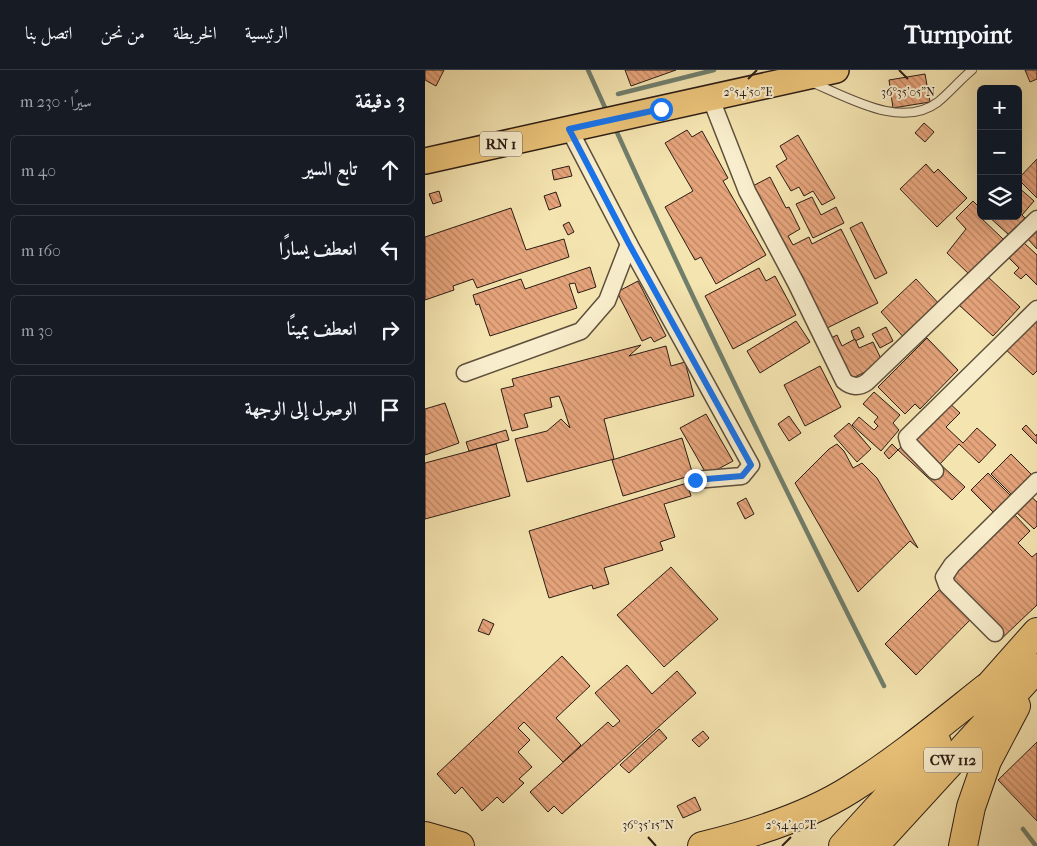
<!DOCTYPE html>
<html lang="ar">
<meta charset="utf-8">
<style>
:root{--surface:#171b24;--page:#242831;--text:#f1f3f6;--muted:#9ea1a6;--line:#363941}
body{margin:0;font-family:"IM FELL French Canon",Amiri,serif;background:var(--page);color:var(--text);direction:rtl}
.controls{position:absolute;right:15px;top:15px;display:grid;overflow:hidden;border-radius:8px;box-shadow:0 5px 20px #0002}
.controls button{width:45px;height:45px;display:grid;place-items:center;padding:0;border:0;border-bottom:1px solid var(--line);background:var(--surface);color:var(--text);font:25px sans-serif}
.stop{position:absolute;width:15px;height:15px;margin:-11px;border:4px solid #1a73e8;border-radius:50%;background:#fff}
.stop.end{background:#1a73e8;border-color:#fff;box-shadow:0 1px 5px #0008}
.list{margin:0;padding:0;list-style:none}
h2{display:flex;justify-content:space-between;align-items:center;height:65px;margin:0;padding:0 20px;font-size:21px}
h2 small{font-size:16px;font-weight:400;color:var(--muted)}
.list li{display:grid;grid-template-columns:32px 1fr auto;gap:15px;align-items:center;box-sizing:border-box;height:70px;margin:0 10px 10px;padding:0 10px;border:1px solid var(--line);border-radius:8px}
.list b{display:block;font-size:19px;white-space:nowrap}
.list em{font-size:16px;font-style:normal;color:var(--muted)}
.icon{flex:none;width:28px;height:28px;fill:none;stroke:currentColor;stroke-width:2;stroke-linecap:round;stroke-linejoin:round}
.map{position:relative;flex:none;width:612px;height:776px;overflow:hidden;direction:ltr}
header{display:flex;align-items:center;gap:30px;box-sizing:border-box;height:70px;padding:0 25px;background:var(--surface);border-bottom:1px solid var(--line)}
header strong{font-size:24px}
nav{display:flex;gap:28px;margin-inline-start:auto;font-size:18px}
main{display:flex}
aside{flex:1;background:var(--surface)}
.map>svg:first-child{display:block}
.lines{fill:none;stroke-linecap:round;stroke-linejoin:round}
.stream{stroke:#707e6c;stroke-width:4.5}
.building{fill:url(#building-back-hatch);stroke:#2c1d15}
.lane-casing{stroke:#5e4f3c;stroke-width:10}
.street-casing{stroke:#5e4f3c;stroke-width:19}
.primary-casing{stroke:#2c1d15;stroke-width:28}
.highway-casing{stroke:#2c1d15;stroke-width:30}
.lane{stroke:#f8edcc;stroke-width:8}
.street{stroke:#f8edcc;stroke-width:16}
.primary{stroke:#eac278;stroke-width:25}
.highway{stroke:#eac278;stroke-width:28}
.route{stroke:#1a73e8;stroke-width:6}
.ticks{fill:none;stroke:#2c1d15;stroke-width:2}
.labels{text-anchor:middle;dominant-baseline:central;stroke-width:4;stroke-linejoin:round;paint-order:stroke}
.shield{fill:#f8edcc;stroke:#695b4c;stroke-width:1}
.shield-label{font-size:15px;font-weight:bold;fill:#2c1d15}
.ticks-label{font-size:12px;text-anchor:middle;fill:#2c1d15;stroke:#f8edcc;stroke-width:4;stroke-linejoin:round;paint-order:stroke}
</style>
<header>
<strong>Turnpoint</strong>
<nav><a>الرئيسية</a><a>الخريطة</a><a>من نحن</a><a>اتصل بنا</a></nav>
</header>
<main>
<div class="map">
<svg width="612" height="776" viewBox="0 0 612 776">
<defs>
<pattern id="building-back-hatch" width="6" height="6" patternUnits="userSpaceOnUse" patternTransform="scale(1.25)"><rect width="6" height="6" fill="#e6a47b"/><path d="M-1 5l2 2M0 0l6 6M5-1l2 2" fill="none" stroke="#bb8564"/></pattern>
</defs>
<rect width="100%" height="100%" fill="#f4e4b0"/>
<filter id="stains"><feTurbulence type="fractalNoise" baseFrequency=".004" numOctaves="4"/><feColorMatrix values="0 0 0 0 .2 0 0 0 0 .09 0 0 0 0 .02 0 0 0 .5 -.17"/></filter>
<radialGradient id="worn" r=".72"><stop offset=".6" stop-color="#630" stop-opacity="0"/><stop offset="1" stop-color="#630" stop-opacity=".3"/></radialGradient>
<g class="lines">
<g class="stream">
<polyline points="163,0 182,42"/>
<polyline points="193,24 289,0"/>
<path d="M190 58C275 246 366 432 459 616"/>
<polyline points="598,759 611,776"/>
</g>
</g>
<g class="building">
<polygon points="19,0 11,16 0,10 0,0"/>
<polygon points="200,0 251,0 206,16"/>
<polygon points="600,0 612,0 612,9 605,12"/>
<polygon points="500,4 505,32 468,38 464,10"/>
<polygon points="499,53 509,62 500,72 490,63"/>
<polygon points="262,60 267,67 277,61 303,108 298,111 341,185 291,214 276,187 270,190 240,137 268,121 240,73"/>
<polygon points="373,65 410,128 397,135 388,121 379,126 374,117 366,121 351,96 362,89 355,76"/>
<polygon points="612,89 612,128 593,109"/>
<polygon points="501,94 509,103 513,99 542,128 512,157 475,119"/>
<polygon points="144,96 147,106 129,110 127,100"/>
<polygon points="345,107 361,138 364,137 375,159 363,166 368,175 384,167 387,174 416,159 453,233 396,261 324,118"/>
<polygon points="593,117 609,131 597,145 600,148 584,165 563,146 593,146"/>
<polygon points="14,121 17,131 8,134 4,124"/>
<polygon points="131,122 136,136 124,140 119,126"/>
<polygon points="387,127 396,145 411,137 419,153 388,168 371,134"/>
<polygon points="548,131 556,139 555,147 578,169 544,204 522,183 541,159 531,148"/>
<polygon points="86,138 101,180 139,169 144,187 52,218 48,209 28,216 29,220 0,230 0,167"/>
<polygon points="144,152 149,162 143,165 138,155"/>
<polygon points="437,152 462,203 450,209 425,158"/>
<polygon points="612,157 612,179 601,167"/>
<polygon points="598,172 612,185 612,215 601,204 596,209 589,203 594,198 583,187"/>
<polygon points="165,197 171,217 153,223 150,213 144,214 152,238 65,266 54,234 51,235 48,225 96,209 100,219"/>
<polygon points="334,198 341,211 350,206 371,245 308,279 280,226"/>
<polygon points="562,206 595,237 568,266 534,235"/>
<polygon points="491,209 517,237 481,270 456,242"/>
<polygon points="213,211 241,266 229,272 226,267 217,271 192,222"/>
<polygon points="612,241 612,301 608,305 577,276"/>
<polygon points="371,251 385,272 335,303 322,281"/>
<polygon points="434,257 439,267 430,271 426,261"/>
<polygon points="461,257 468,271 455,278 447,264"/>
<polygon points="412,265 417,276 430,269 434,278 448,272 458,293 420,312 400,271"/>
<polygon points="502,268 533,300 495,339 490,334 480,344 453,317"/>
<polygon points="216,275 204,286 241,276 246,296 260,292 269,326 179,349 189,389 102,412 90,369 122,361 136,349 145,358 139,339 134,326 125,328 127,337 99,344 103,357 87,361 76,319 89,316 87,309"/>
<polygon points="395,296 416,337 380,356 359,315"/>
<polygon points="449,322 475,345 468,353 474,360 456,381 427,355 434,347 449,360 453,356 449,352 453,347 438,334"/>
<polygon points="521,330 535,343 521,357 538,373 552,358 571,375 554,393 534,374 515,394 540,417 527,430 473,380"/>
<polygon points="20,333 34,373 0,385 0,339"/>
<polygon points="281,344 308,391 282,405 255,358"/>
<polygon points="364,346 376,363 364,371 353,354"/>
<polygon points="424,353 446,379 432,392 409,366"/>
<polygon points="601,355 611,366 612,364 612,374 597,359"/>
<polygon points="81,360 84,370 44,381 41,372"/>
<polygon points="257,368 268,405 198,426 187,390"/>
<polygon points="71,374 85,426 0,449 0,393"/>
<polygon points="412,374 419,381 428,398 437,393 452,408 493,478 485,471 433,522 370,413 404,379"/>
<polygon points="467,374 473,380 464,389 459,383"/>
<polygon points="586,384 608,406 588,426 566,404"/>
<polygon points="563,403 586,426 569,443 546,420"/>
<polygon points="262,413 266,426 239,434 250,467 235,472 238,480 179,498 184,514 168,519 167,515 124,528 104,461"/>
<polygon points="604,425 612,432 612,456 609,459 589,440"/>
<polygon points="321,428 329,444 320,449 312,433"/>
<polygon points="589,444 605,461 593,473 607,487 612,483 612,535 573,572 549,547 522,509"/>
<polygon points="246,497 293,549 239,597 192,545"/>
<polygon points="516,518 547,548 491,605 460,574"/>
<polygon points="58,549 69,554 64,565 53,561"/>
<polygon points="137,586 165,616 131,648 156,675 138,692 99,652 93,658 105,670 93,682 107,697 94,709 99,713 78,733 72,727 57,741 37,717 30,724 12,704"/>
<polygon points="202,595 227,624 252,601 271,623 137,744 129,736 123,742 105,722 183,652 188,657 195,651 170,623"/>
<polygon points="234,659 242,668 204,703 195,695"/>
<polygon points="278,661 284,668 274,677 267,670"/>
<polygon points="612,672 612,751 573,710"/>
<polygon points="270,727 276,740 258,748 252,736"/>
</g>
<g class="lines">
<defs>
<path id="lane" d="M386 12C423 27 476 60 513 32 525 22 535 10 547 0"/>
<g id="street">
<path d="M286 29 322 121 371 213 419 311C426 317 434 318 442 312L612 149"/>
<polyline points="144,59 204,174 326,395 317,406 270,410"/>
<polyline points="40,303 156,261 182,231 204,174"/>
<polyline points="510,401 484,374 482,367 612,239"/>
<polyline points="570,563 522,515 519,507 527,495 612,411"/>
</g>
<polyline id="primary" points="0,91 411,0"/>
<g id="highway">
<polyline points="550,632 612,562"/>
<polyline points="0,766 35,776"/>
<path d="M277 776C327 764 382 747 426 719 474 689 517 653 561 618"/>
<polyline points="418,776 512,673"/>
<polyline points="449,776 612,598"/>
<polyline points="538,776 546,737 562,691 591,636"/>
</g>
</defs>
<use href="#lane" class="lane-casing"/>
<use href="#street" class="street-casing"/>
<use href="#primary" class="primary-casing"/>
<use href="#highway" class="highway-casing"/>
<use href="#lane" class="lane"/>
<use href="#street" class="street"/>
<use href="#primary" class="primary"/>
<use href="#highway" class="highway"/>
</g>
<g class="lines">
<polyline class="route" points="236,39 144,59 204,174 326,395 317,406 270,410"/>
</g>
<path class="ticks" d="M474 0 483 9M323 9 332 0M223 767 231 776M357 776 366 767"/>
<g class="labels">
<g class="shield">
<rect x="55" y="61.5" width="42" height="25" rx="4"/>
<rect x="499" y="677.5" width="58" height="25" rx="4"/>
</g>
<g class="shield-label">
<text x="76" y="74">RN 1</text>
<text x="528" y="690">CW 112</text>
</g>
</g>
<g class="ticks-label">
<text x="323" y="26">2°54'50"E</text>
<text x="483" y="26">36°35'05"N</text>
<text x="223" y="759">36°35'15"N</text>
<text x="366" y="759">2°54'40"E</text>
</g>
<rect width="100%" height="100%" filter="url(#stains)"/>
<rect width="100%" height="100%" fill="url(#worn)"/>
</svg>
<div class="controls">
<button>+</button>
<button>−</button>
<button><svg class="icon" aria-label="layers" viewBox="0 0 24 24"><path d="M12 4l9 5-9 5-9-5zM3 14l9 5 9-5"/></svg></button>
</div>
<div class="stop" style="left:236px;top:39px"></div>
<div class="stop end" style="left:270px;top:410px"></div>
</div>
<aside>
<h2>3 دقيقة<small>سيرًا · 230 m</small></h2>
<ul class="list">
<li><svg class="icon" aria-label="ahead" viewBox="0 0 24 24"><path d="M12 20V5M6 11l6-6 6 6"/></svg><div><b>تابع السير</b></div><em>40 m</em></li>
<li><svg class="icon" aria-label="left" viewBox="0 0 24 24"><path d="M17 20v-9H6M10 6l-5 5 5 5"/></svg><div><b>انعطف يسارًا</b></div><em>160 m</em></li>
<li><svg class="icon" aria-label="right" viewBox="0 0 24 24"><path d="M7 20v-9h11M14 6l5 5-5 5"/></svg><div><b>انعطف يمينًا</b></div><em>30 m</em></li>
<li><svg class="icon" aria-label="arrive" viewBox="0 0 24 24"><path d="M6 21V4h12l-3 4 3 4H6"/></svg><div><b>الوصول إلى الوجهة</b></div></li>
</ul>
</aside>
</main>
